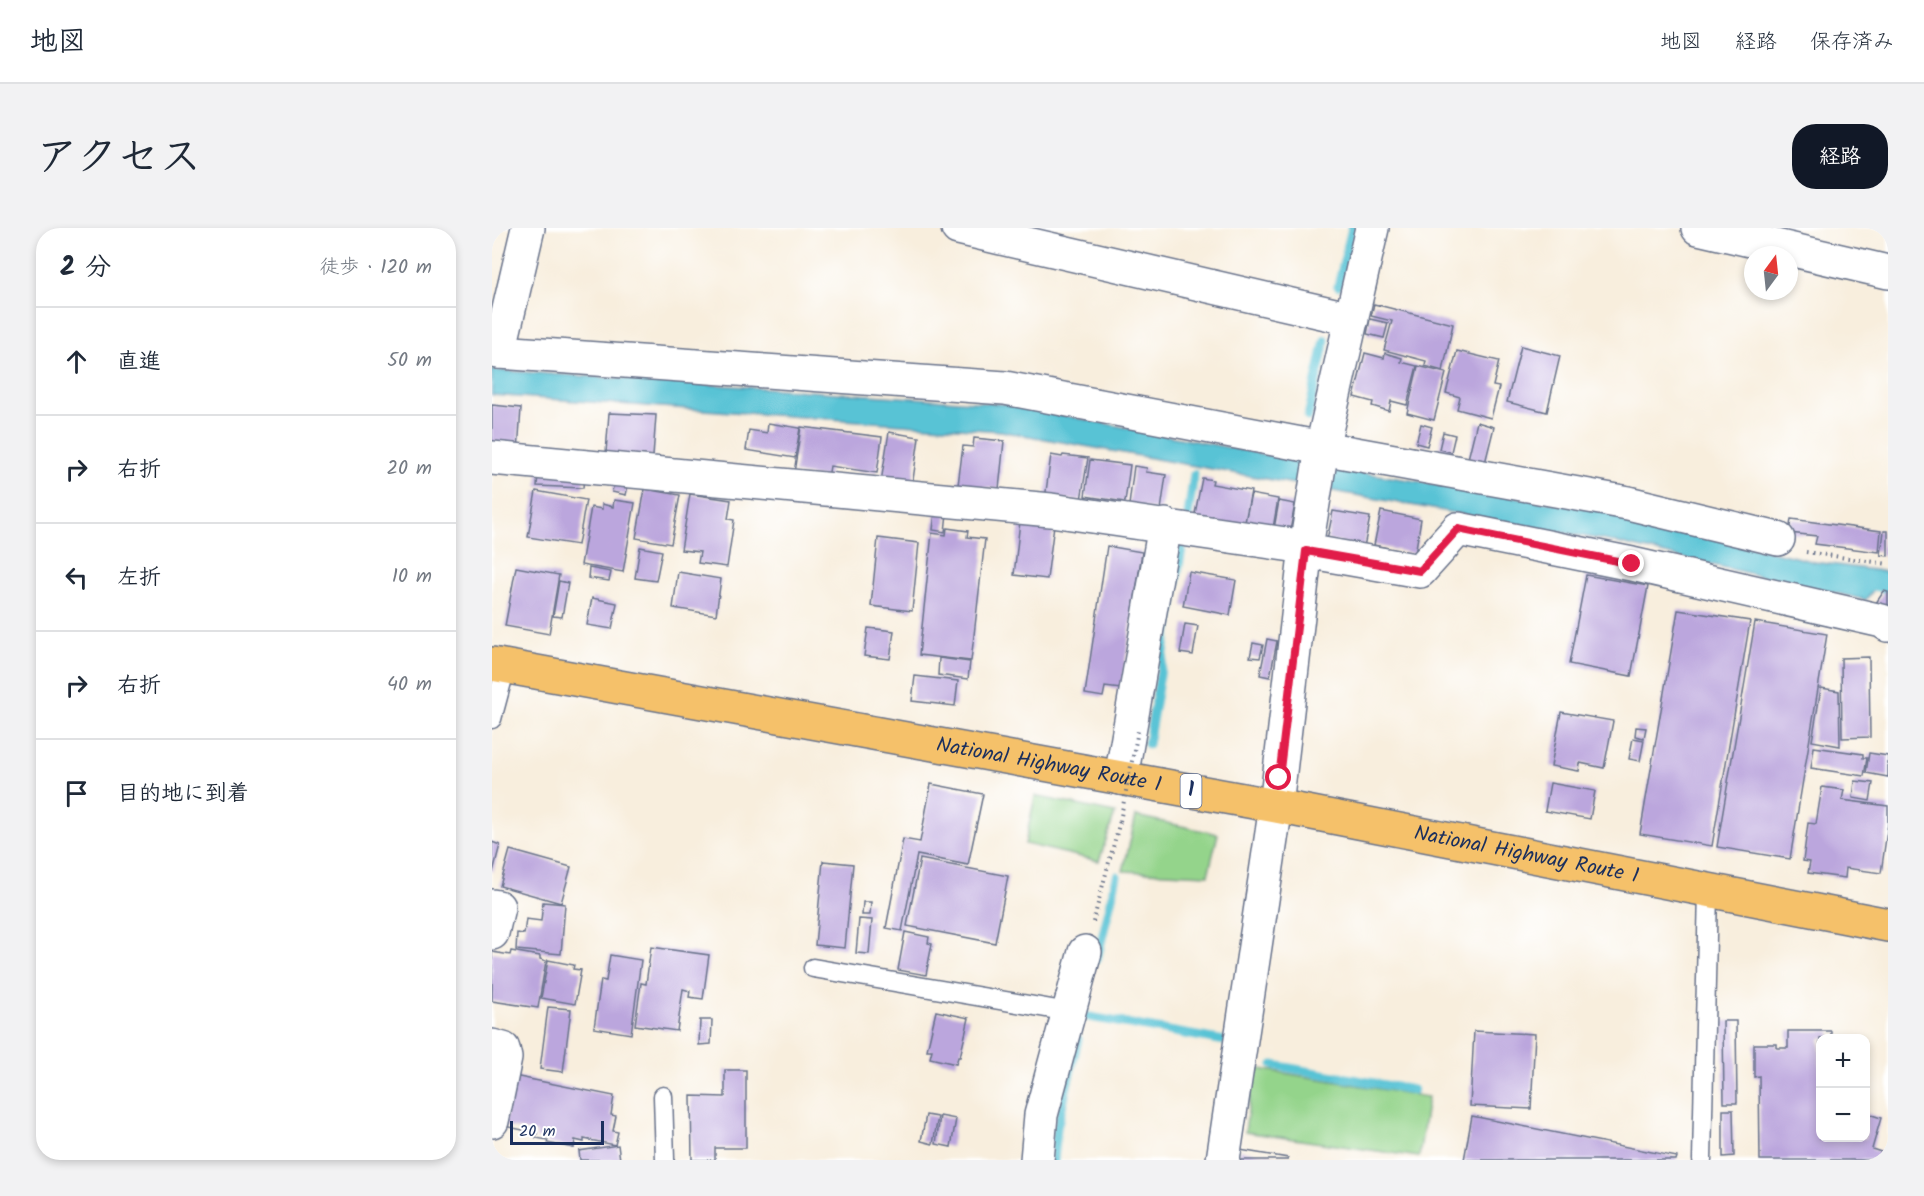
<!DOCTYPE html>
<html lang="ja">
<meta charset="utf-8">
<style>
:root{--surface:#fff;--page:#f2f2f3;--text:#1f2937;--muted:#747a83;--line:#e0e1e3;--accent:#111827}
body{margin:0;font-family:Kalam,"Klee One",sans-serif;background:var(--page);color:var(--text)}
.controls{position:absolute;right:18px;bottom:18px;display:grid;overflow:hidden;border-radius:12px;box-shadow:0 3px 9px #0003}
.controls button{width:54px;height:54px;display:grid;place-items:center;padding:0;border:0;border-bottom:2px solid var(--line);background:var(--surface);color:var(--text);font:30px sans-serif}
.compass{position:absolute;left:1252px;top:18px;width:54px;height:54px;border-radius:50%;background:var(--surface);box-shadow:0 3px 9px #0003;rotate:15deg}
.scale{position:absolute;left:18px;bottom:15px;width:94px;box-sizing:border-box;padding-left:6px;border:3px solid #1b2f5e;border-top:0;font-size:16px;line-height:21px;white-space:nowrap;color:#1b2f5e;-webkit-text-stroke:4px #fff;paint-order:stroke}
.stop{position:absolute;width:18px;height:18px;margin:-14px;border:4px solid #e11d48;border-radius:50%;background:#fff}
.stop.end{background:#e11d48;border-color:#fff;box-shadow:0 2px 6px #0008}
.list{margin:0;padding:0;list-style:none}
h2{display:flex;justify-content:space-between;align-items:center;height:78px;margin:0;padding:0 24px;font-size:26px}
h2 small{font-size:20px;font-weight:400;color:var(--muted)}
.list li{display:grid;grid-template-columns:39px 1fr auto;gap:18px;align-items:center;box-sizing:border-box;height:108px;padding:0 24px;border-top:2px solid var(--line)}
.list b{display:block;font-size:22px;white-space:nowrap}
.list em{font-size:20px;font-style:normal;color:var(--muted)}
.icon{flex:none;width:33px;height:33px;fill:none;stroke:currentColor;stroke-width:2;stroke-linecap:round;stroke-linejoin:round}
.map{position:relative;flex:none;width:1396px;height:932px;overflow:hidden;border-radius:24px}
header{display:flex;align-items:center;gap:36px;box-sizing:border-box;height:84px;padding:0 30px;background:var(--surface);border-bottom:2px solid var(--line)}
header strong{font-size:28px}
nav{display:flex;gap:33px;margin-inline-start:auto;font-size:21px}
.intro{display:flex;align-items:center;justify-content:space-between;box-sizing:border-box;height:144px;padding:0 36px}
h1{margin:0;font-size:42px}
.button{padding:15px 27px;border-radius:24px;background:var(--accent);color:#fff;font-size:21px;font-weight:700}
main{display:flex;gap:36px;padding:0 36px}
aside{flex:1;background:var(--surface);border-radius:24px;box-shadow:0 3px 9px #0003}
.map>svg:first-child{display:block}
.green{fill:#94d48b;stroke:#588274;stroke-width:1.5}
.water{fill:#59c3d5;stroke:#3a799a;stroke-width:1.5}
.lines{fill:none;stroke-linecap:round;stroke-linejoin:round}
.stream{stroke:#59c3d5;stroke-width:9}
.building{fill:#bba6dd}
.lane-casing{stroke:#68728a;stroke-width:21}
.street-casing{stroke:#68728a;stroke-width:36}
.highway-casing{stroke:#68728a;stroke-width:36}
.path{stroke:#68728a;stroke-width:4;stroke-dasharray:1.5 4.5;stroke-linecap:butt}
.lane{stroke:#fff;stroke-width:18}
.street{stroke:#fff;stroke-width:33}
.highway{stroke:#f5c16b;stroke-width:33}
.path-bridge{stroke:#68728a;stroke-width:4;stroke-dasharray:1.5 4.5;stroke-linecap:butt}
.route{stroke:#e11d48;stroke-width:8}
.labels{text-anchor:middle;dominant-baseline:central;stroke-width:4.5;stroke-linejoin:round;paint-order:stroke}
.shield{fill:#fff;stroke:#5f6d8e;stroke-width:1.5}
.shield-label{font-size:20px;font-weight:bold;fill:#1b2f5e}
.street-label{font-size:21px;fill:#1b2f5e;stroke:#fff}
</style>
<header>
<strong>地図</strong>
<nav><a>地図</a><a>経路</a><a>保存済み</a></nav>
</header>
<div class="intro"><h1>アクセス</h1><a class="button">経路</a></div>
<main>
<aside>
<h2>2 分<small>徒歩 · 120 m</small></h2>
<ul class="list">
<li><svg class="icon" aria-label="ahead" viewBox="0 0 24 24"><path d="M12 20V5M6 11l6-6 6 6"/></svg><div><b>直進</b></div><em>50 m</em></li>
<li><svg class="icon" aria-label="right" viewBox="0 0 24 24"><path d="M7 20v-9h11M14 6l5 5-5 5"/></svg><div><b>右折</b></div><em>20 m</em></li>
<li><svg class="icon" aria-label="left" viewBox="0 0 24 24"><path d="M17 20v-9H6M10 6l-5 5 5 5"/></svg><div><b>左折</b></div><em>10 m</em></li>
<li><svg class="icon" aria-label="right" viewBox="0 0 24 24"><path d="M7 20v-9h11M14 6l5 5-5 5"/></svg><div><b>右折</b></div><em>40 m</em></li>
<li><svg class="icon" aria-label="arrive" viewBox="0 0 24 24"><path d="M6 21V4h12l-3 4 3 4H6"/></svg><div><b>目的地に到着</b></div></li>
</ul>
</aside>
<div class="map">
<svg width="1396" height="932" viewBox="0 0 1396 932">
<rect width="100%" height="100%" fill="#fff"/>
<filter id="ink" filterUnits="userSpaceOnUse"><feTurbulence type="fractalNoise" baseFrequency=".0167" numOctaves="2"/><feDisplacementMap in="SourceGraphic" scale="12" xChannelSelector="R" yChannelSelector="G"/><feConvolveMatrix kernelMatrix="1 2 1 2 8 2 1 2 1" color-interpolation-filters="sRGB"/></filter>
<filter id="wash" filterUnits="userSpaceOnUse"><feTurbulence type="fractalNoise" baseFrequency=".008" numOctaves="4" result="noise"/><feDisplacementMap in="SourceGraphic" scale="24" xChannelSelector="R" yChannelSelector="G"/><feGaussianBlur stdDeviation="1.35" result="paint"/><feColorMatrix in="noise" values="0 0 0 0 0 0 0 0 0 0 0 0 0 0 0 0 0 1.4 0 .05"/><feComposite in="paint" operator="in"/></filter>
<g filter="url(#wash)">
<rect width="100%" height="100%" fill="#f8eedd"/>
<g class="green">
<polygon points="543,568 623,585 607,633 533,616"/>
<polygon points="644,588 726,606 716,647 631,643"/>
<polygon points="762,840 936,869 927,929 753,904"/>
</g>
<polygon class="water" points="0,142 513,176 842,240 1125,285 1323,334 1396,344 1396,361 1384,358 1374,372 1112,312 509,203 0,167"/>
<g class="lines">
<g class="stream">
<polyline points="846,58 860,0"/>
<polyline points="816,189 833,112"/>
<polyline points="696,287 702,246"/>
<polyline points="1371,356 1396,361"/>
<polyline points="656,516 691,314"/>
<polyline points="605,731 625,648"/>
<polyline points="592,788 733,813"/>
<polyline points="781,837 921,862"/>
<polyline points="562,932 565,900 586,811"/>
</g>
</g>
<g id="blocks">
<g class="building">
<polygon points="882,76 961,96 951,143 933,138 934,133 892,122 900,93 879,88"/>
<polygon points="878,91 896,95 892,110 875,106"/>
<polygon points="1029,118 1068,128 1055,184 1015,174"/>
<polygon points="965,123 1007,133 1001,158 1007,159 999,190 965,181 968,169 954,165"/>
<polygon points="873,125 892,130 893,125 910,130 909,134 925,138 915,177 899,173 897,183 880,178 881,174 862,169"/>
<polygon points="926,138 954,145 942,192 915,185"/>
<polygon points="0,177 29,180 26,223 0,220"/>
<polygon points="117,185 164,187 161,228 114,225"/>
<polygon points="985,194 1002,199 992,239 975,235"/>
<polygon points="276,195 308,200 303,230 254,222 257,202 275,205"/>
<polygon points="929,196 940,199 935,218 924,215"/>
<polygon points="309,199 390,209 385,245 338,238 336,250 302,245"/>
<polygon points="397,204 427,209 420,259 389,254"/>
<polygon points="951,204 963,207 959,224 947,221"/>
<polygon points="482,210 512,213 507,261 466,257 471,218 481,219"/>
<polygon points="559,227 570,229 571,227 596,230 589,272 553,271"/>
<polygon points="598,232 638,237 633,274 593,268"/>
<polygon points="642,238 655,240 654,244 674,247 669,282 637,277"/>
<polygon points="46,245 92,247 91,260 45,258"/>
<polygon points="710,250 721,252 720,256 759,263 753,294 759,266 786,271 780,306 702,291"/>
<polygon points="122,254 136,257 134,267 120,264"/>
<polygon points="153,261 188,267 179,316 144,310"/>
<polygon points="44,263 94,272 86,317 36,309"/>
<polygon points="198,266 239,272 236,291 242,292 235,339 206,335 208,324 189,322"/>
<polygon points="122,272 143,275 131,344 89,337 99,279 110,281 110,276 121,279"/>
<polygon points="787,273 803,276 797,308 781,306"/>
<polygon points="841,283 878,289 872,319 835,312"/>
<polygon points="889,283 929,291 923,326 882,317"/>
<polygon points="443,284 455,285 453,304 441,302"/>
<polygon points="1299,291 1389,303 1387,324 1323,316 1325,308 1297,305"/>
<polygon points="528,293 562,297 555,351 522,347"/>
<polygon points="455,300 476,303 475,309 493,311 479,433 427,427 440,305 454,307"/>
<polygon points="1392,303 1396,303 1396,328 1389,327"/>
<polygon points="386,310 427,315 420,383 379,378"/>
<polygon points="615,318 650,324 629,461 613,459 611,469 593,466"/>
<polygon points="148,319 170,323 164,353 143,350"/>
<polygon points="24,339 67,347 57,406 13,398"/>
<polygon points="97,340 119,344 117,353 96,350"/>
<polygon points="186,344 229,351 224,387 181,380"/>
<polygon points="697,344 744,352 738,387 691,378"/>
<polygon points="1094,347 1156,358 1139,448 1077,436"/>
<polygon points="67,353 76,355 70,389 61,388"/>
<polygon points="1392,363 1396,364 1396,380 1384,375"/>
<polygon points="100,370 125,375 120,401 95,397"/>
<polygon points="1186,382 1258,393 1220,618 1148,606"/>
<polygon points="1263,394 1335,406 1298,631 1225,619"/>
<polygon points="693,396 706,398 701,427 688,425"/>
<polygon points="376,400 402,403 398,431 372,428"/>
<polygon points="775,411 785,413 778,449 768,447"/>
<polygon points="761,415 771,417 768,430 758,429"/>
<polygon points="1377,429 1378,509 1350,510 1349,430"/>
<polygon points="447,430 478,434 476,451 446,447"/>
<polygon points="423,448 466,453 463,478 420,473"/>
<polygon points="1329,460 1347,463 1348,518 1320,513"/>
<polygon points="1069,484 1121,493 1112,540 1088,535 1087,543 1059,538"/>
<polygon points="1144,499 1154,500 1152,510 1143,508"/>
<polygon points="1141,510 1152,512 1148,533 1137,531"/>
<polygon points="1322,519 1371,526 1371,530 1375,530 1372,548 1319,540"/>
<polygon points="1377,525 1396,528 1396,549 1374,545"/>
<polygon points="1363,553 1381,555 1378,573 1361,570"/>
<polygon points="1058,555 1103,563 1098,591 1053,583"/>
<polygon points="439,556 491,566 476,637 425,627 410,703 394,700 411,611 428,614"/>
<polygon points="1330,559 1352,562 1350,572 1396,578 1396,596 1389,645 1354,640 1353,650 1316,645 1318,634 1311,633 1316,595 1324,596"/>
<polygon points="0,614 8,617 1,644 0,644"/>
<polygon points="18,622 79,639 69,675 8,658"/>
<polygon points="428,631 516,648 503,715 415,698"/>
<polygon points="331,633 361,636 353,720 323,717"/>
<polygon points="51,674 73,676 69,726 24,722 25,705 32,706 34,691 49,693"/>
<polygon points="371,674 379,674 378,687 370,687"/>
<polygon points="367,691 380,692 377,726 364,725"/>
<polygon points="413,704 437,709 436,715 440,716 434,747 406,742"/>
<polygon points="159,719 217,727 211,771 197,769 198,763 191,761 185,803 143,797 149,755 154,756"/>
<polygon points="19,723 48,728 48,731 54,733 46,780 0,773 0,724 18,727"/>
<polygon points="118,727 149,732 139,806 102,800 109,752 114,753"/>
<polygon points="56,732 82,737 81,741 89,742 83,776 49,770"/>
<polygon points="56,779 79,781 71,844 48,841"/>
<polygon points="444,783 477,790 468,829 466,829 464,836 438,830 440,822 435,822"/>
<polygon points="208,792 220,792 219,816 207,817"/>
<polygon points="1231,793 1244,793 1245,875 1232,875"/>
<polygon points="982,803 1043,806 1039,881 978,878"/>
<polygon points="1296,803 1339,803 1339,810 1328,810 1328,910 1374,910 1374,885 1389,890 1380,921 1389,924 1386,932 1268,932 1267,848 1262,849 1262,816 1285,816 1285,820 1296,820"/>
<polygon points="233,842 254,842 254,920 223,920 223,932 200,932 199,868 233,869"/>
<polygon points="22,848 122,868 119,887 124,888 121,903 126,904 123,917 92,911 92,914 83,912 82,920 55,915 56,912 44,910 45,905 12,898"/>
<polygon points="1231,882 1241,882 1242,928 1231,929"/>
<polygon points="434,887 446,889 441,916 429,913"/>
<polygon points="448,888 464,891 459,919 444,916"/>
<polygon points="980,888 1185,929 1184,932 972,932"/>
<polygon points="126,917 128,932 88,932 87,923"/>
<polygon points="748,922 796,930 796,932 747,932"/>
</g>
</g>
</g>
<g filter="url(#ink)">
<use href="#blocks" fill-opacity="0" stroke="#68728a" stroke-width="1.5"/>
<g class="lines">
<defs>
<g id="lane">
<polyline points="0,491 14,439"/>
<polyline points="321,740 577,784"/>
<polyline points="171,868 173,932"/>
<polyline points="1210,932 1216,662"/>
</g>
<g id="street">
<polyline points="466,0 860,91"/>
<polyline points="1206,0 1396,44"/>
<polyline points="0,123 7,124 36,0"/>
<polyline points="7,124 513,160 830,220 1136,275 1286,311"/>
<polyline points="0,230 559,282 814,319"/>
<polyline points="814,323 928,343 966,301 1140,336 1390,393 1396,397"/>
<polyline points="629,550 673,297"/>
<polyline points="0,678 6,679 0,705"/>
<polyline points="0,818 11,821 13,830 0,893"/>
<polyline points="545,932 549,887 593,724"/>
<polyline points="731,932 784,578 814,319 830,220 880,0"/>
</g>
<g id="highway">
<path id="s1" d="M0 436 784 578 1396 697"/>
</g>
</defs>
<use href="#lane" class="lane-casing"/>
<use href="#street" class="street-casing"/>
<use href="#highway" class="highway-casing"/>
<g class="path">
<polyline points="1314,324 1396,336"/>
<polyline points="601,694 628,593"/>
</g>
<use href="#lane" class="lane"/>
<use href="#street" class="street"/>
<use href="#highway" class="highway"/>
<polyline class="path-bridge" points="628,593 646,503"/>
</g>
</g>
<g class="lines" filter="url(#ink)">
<polyline class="route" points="787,550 814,323 928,343 966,301 1140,336"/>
</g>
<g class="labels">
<rect class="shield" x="688.5" y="546" width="21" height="34" rx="4.5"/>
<g class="shield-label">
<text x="699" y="563">1</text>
</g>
<g class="street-label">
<text stroke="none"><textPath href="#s1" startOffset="566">National Highway Route 1</textPath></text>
<text stroke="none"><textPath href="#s1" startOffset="1052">National Highway Route 1</textPath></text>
</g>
</g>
</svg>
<div class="controls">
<button>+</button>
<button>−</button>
</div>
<svg class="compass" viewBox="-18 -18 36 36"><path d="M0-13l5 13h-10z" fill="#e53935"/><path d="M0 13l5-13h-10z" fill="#747a83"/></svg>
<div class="scale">20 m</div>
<div class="stop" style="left:787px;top:550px"></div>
<div class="stop end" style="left:1140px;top:336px"></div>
</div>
</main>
